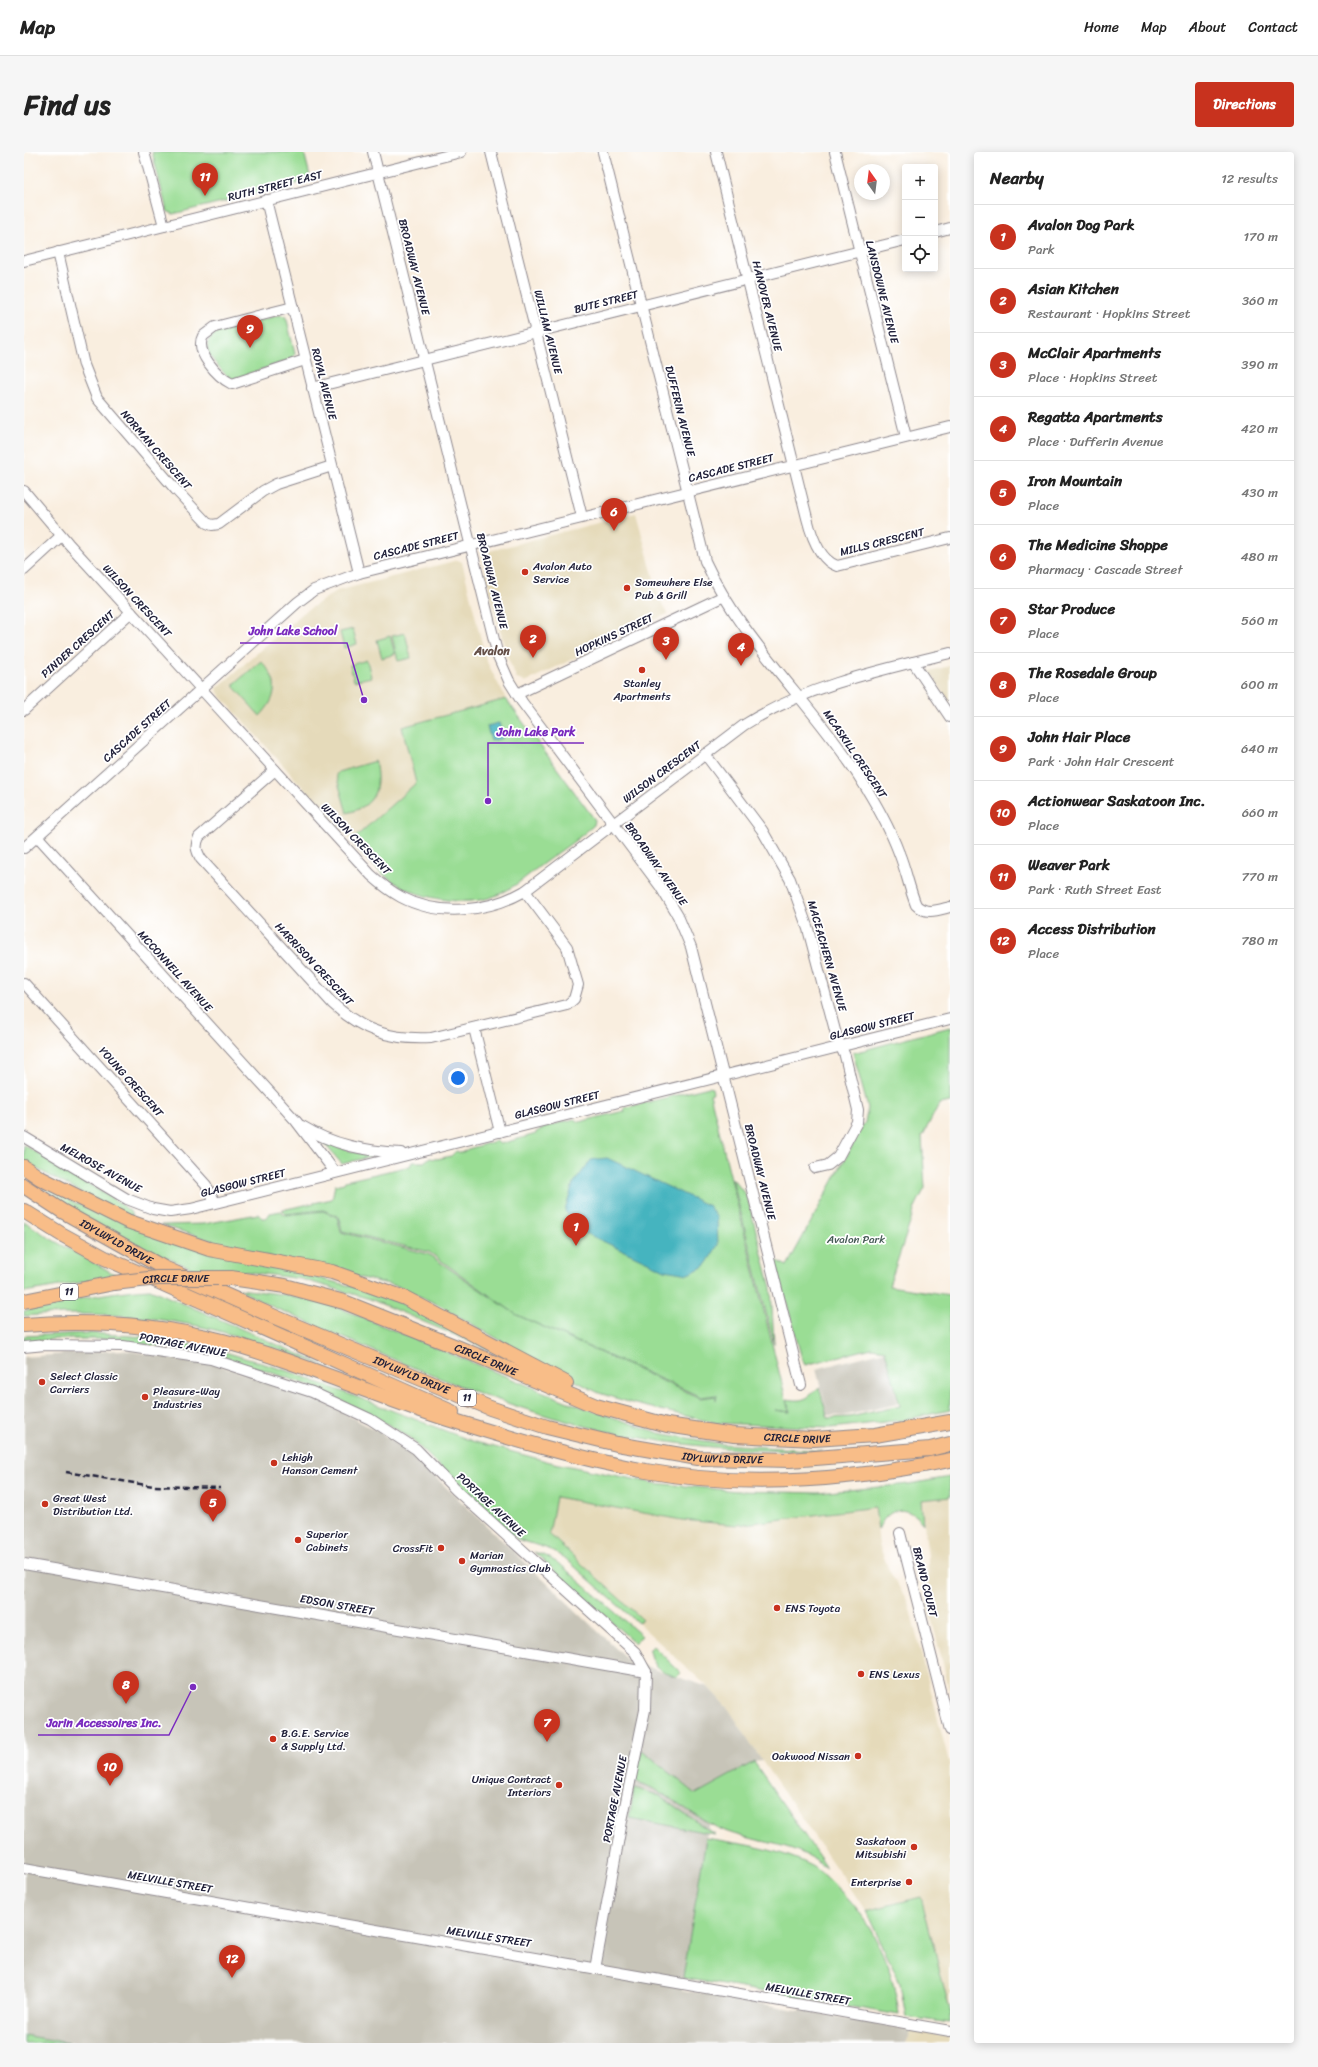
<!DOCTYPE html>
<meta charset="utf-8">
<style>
:root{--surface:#fff;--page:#f6f6f6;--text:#222;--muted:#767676;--line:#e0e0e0;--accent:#c8321e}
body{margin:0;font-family:Sriracha,sans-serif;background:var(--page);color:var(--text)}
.controls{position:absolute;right:12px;top:12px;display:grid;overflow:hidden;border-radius:4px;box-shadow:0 2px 10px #0003}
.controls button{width:36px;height:36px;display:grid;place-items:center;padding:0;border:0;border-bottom:1px solid var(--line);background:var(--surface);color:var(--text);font:20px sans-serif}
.compass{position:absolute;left:830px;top:12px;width:36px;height:36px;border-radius:50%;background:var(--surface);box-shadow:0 2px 10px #0003;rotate:346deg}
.you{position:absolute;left:434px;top:926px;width:14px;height:14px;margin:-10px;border:3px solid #fff;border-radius:50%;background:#1a73e8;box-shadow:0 0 0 6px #1a73e833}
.badge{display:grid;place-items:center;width:26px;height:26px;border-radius:50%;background:var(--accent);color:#fff;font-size:13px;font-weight:700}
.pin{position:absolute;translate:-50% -33px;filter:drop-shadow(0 1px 2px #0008)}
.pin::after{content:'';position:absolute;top:21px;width:14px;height:12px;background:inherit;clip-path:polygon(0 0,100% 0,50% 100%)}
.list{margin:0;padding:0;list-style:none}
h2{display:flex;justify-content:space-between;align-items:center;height:52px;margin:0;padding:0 16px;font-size:17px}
h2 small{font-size:13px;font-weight:400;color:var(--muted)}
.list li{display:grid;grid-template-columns:26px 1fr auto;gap:12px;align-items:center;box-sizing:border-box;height:64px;padding:0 16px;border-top:1px solid var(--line)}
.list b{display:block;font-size:15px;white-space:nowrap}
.list p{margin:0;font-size:13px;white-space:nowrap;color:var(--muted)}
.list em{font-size:13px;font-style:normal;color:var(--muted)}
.icon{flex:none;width:22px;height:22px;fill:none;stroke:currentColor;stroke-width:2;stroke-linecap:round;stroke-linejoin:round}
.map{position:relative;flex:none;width:926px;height:1891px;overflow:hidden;border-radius:4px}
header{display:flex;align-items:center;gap:24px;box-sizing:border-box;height:56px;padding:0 20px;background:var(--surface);border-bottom:1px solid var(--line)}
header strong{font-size:19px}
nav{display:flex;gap:22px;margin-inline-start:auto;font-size:14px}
.intro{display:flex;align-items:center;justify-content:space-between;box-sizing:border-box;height:96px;padding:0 24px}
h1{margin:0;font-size:28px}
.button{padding:10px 18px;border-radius:4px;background:var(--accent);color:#fff;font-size:14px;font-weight:700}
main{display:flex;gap:24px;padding:0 24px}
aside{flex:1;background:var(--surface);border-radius:4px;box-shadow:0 2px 10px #0003}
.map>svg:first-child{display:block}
.built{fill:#e5daba}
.industrial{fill:#c7c4b8}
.green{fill:#9add94;stroke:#5e8068}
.water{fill:#45b4bf;stroke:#346b7d}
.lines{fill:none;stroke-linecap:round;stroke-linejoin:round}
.minor-casing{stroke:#8e888d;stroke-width:12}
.highway-casing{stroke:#8e888d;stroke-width:16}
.minor{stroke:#fff;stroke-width:10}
.highway{stroke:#f8bd88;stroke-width:14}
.rail{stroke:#22223b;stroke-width:2.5;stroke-dasharray:6 3;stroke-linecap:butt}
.highway-bridge-casing{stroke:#8e888d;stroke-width:16;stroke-linecap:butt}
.highway-bridge{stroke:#f8bd88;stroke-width:14}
.poi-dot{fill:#c8321e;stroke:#fff;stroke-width:1.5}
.labels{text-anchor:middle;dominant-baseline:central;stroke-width:3.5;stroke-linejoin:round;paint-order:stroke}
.shield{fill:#fff;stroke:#646476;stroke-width:1}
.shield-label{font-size:10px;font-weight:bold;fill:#22223b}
.street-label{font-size:11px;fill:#22223b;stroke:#fff}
.poi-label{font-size:11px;fill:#22223b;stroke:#fff;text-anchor:start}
.park-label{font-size:11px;fill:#465a56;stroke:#fff}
.neighbourhood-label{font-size:12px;font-weight:bold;fill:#655049;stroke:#fff}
.leader{fill:none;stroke:#7b2cbf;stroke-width:1.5}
.callout-dot{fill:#7b2cbf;stroke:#fff;stroke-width:1.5}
.callout-label{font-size:12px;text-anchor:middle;font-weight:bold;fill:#7b2cbf;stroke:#fff;stroke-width:3.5;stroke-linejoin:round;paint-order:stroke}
</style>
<header>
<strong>Map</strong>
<nav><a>Home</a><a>Map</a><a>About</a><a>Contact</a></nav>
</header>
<div class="intro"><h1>Find us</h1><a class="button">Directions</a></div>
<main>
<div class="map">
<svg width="926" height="1891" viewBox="0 0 926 1891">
<rect width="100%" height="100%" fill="#fff"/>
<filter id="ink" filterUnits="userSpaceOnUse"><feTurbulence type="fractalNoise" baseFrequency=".025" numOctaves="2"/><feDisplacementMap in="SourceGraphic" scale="8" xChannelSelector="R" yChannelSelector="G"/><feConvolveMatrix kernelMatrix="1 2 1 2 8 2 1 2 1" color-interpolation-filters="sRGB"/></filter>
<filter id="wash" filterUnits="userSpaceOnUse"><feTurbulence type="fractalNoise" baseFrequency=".012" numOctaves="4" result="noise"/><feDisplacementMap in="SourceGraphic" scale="16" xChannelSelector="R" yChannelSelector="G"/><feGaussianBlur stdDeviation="0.9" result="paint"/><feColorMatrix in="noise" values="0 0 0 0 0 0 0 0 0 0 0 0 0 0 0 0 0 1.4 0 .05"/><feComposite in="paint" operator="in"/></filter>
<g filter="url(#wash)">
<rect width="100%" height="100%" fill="#f9eedf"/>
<g class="built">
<polygon points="612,361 635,445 643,462 501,530 493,527 483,504 468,449 458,401"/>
<polygon points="434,408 438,410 462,508 482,547 378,575 392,631 327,689 194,541 193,536 279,461 313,439"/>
<polygon points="926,514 926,551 905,519"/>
<polygon points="532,1345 658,1368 713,1373 851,1355 855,1393 866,1420 884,1450 926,1614 926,1859 897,1745 842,1759 738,1609 706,1559 684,1535 614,1471 617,1467 525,1382"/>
<polygon points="926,1345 926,1539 904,1453 904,1404 897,1348"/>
<polygon points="888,1878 926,1885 926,1891 882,1891"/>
</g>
<g class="industrial">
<polygon points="98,1198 190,1212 291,1246 357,1281 386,1301 605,1509 684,1535 706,1559 738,1609 730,1610 687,1665 682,1686 658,1838 888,1878 882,1891 44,1891 0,1883 0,1205"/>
<polygon points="861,1199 874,1252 819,1264 804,1263 792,1217"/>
</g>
<g class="green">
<polygon points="128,0 280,0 287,28 149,62 143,59"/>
<path d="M256 163 261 164 263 168 271 202 268 207 209 227C203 225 199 220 195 215 181 201 177 188 197 178Z"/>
<polygon points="329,477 333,492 320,496 316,480"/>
<polygon points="381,481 387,506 374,509 368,484"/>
<polygon points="366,484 371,502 358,506 353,488"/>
<polygon points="343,508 347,525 330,529 326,513"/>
<path d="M237 509C255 528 255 544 236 564L210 535V532Z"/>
<path d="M482 547 571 668 570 673C556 686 539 697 524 708 507 720 490 737 471 744 456 750 438 750 423 748 379 743 355 723 327 689L392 631 378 575Z"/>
<path d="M351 609C357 637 351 654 323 661L312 623 314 620Z"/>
<path d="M926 875V950L915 952 898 985 901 1036 892 1053 865 1134 926 1143V1258L879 1268 806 1276 692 1271 611 1252 575 1241 507 1206 415 1153 373 1134 221 1099 137 1073 180 1072 234 1062 238 1066H243L246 1061 257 1059 261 1063 299 1059 313 1065 317 1080 404 1102 493 1163 676 1246 692 1244V1249L693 1243 677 1245 493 1163 405 1100 318 1079 314 1064 299 1058 262 1062 258 1058 308 1047 311 1033 320 1031 321 1029 386 1014 388 1010H400L405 1006 413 1007 427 1004 432 999 437 1001 444 997 472 989 476 992 512 982V980L524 974 550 967 555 970 600 959 601 960 600 956 685 935 688 936 689 941 686 942 765 1260 751 1258 766 1260 763 1247C780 1250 783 1247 795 1235L804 1266 826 1265 876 1254 861 1198 848 1196 781 1213 778 1207 751 1108 763 1114 841 970 844 956 829 901Z"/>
<polygon points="297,988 323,998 349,1004 318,1012"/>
<polygon points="0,993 96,1051 108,1061 109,1065 69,1047 0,1010"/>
<polygon points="708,1026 723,1044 747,1136 750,1192"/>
<polygon points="9,1027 53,1052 265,1119 347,1139 371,1148 480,1204 346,1147 277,1127 225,1120 172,1118 106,1090 55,1062 8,1029"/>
<polygon points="0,1069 27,1087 94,1124 0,1140"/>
<path d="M126 1137 309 1217C258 1200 206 1178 152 1170 102 1162 50 1160 0 1164V1159C42 1150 83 1139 126 1137Z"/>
<path d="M215 1137 264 1143 313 1155 544 1250 635 1281 697 1292 798 1299C730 1300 663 1295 596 1282 472 1257 356 1201 240 1151Z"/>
<path d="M65 1181 121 1185 191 1197 267 1220 448 1289 530 1311 629 1331 713 1339 794 1341 885 1332 926 1325V1345L897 1348 899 1372C883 1351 863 1355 854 1378L851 1355 713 1373 658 1368 532 1345 525 1382 618 1467 614 1471 542 1407 525 1397 493 1387 385 1285 353 1266 284 1233 192 1202 82 1187H31L0 1190V1184Z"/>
<polygon points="510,1400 522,1404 537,1413 618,1484 611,1491"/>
<path d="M629 1494 657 1521 652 1525C636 1518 628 1516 625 1498Z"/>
<path d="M618 1598 672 1642 730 1610 803 1716C790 1707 777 1699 762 1695 739 1688 715 1686 694 1676 665 1662 642 1639 611 1629Z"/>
<polygon points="611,1636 636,1644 690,1682 605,1666"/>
<path d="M682 1686C718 1692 756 1697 790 1715 796 1719 802 1726 808 1731 846 1765 869 1812 875 1863L659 1826Z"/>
<polygon points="897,1745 926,1859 926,1871 882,1865 876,1831 842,1759"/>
<polygon points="0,1883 44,1891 0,1891"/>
</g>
<g class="water">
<polygon points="475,571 479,586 467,589 463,574"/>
<polygon points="583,1006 685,1054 693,1066 694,1093 681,1114 664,1122 641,1118 557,1079 541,1059 549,1032 567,1008"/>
</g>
</g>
<g filter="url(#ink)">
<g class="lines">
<defs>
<g id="minor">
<polyline points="120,0 140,74"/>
<polyline points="349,0 474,504 485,529 498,550 636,734 654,764 667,795 777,1233"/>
<polyline points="467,0 558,365"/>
<path d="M579 0 681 409C718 489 787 550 834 623 850 648 865 674 875 701 882 718 885 736 892 753 902 763 914 758 926 755"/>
<path d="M692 0 783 366C787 382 795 408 813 414L926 386"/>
<polyline points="811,0 882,285"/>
<polyline points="242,48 335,421"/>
<polyline points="911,80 926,76"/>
<polyline points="34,100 60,213 73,246 152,338 183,371 188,373 195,372 239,339 252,332 308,314"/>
<polyline points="0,109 437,0"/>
<path d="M269 155 191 175 179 184C170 200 194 225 208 232L281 208"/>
<polyline points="288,236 881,88"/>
<path d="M0 339 44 391 347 723C356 731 366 739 377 745 415 765 464 760 501 739L720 573C782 534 856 518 926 501"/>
<polyline points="0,418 37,384"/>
<polyline points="889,510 926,565"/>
<polyline points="493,542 698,445"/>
<polyline points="0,558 107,460"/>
<polyline points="681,602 738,678 766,727 784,777 813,886 821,904 834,958 833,970 814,1005 804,1013 791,1016"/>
<path d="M251 618 175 685C171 694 172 698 177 707L308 851C338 879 366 888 407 886L543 853 550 847 554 833 543 795 501 739"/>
<polyline points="14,685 272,969 311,1020"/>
<polyline points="0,696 274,450 290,438 335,421 926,275"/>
<polyline points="0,831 182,1033 191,1050"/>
<polyline points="450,876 476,980"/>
<path d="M278 974C309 993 341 999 377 1001"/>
<polyline points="0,985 103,1047 129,1057 146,1060 167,1057 926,867"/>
<polyline points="0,1195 21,1193 99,1194 187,1207 288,1240 346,1267 392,1297 432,1338 611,1500 622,1520 621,1558 598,1669 571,1817"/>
<polyline points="876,1381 926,1578"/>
<polyline points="0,1412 622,1520"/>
<polyline points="0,1716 926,1879"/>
</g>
<g id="highway">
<polyline points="0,1015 16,1026 103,1069 185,1097 308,1120 381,1146 542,1231"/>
<path id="s1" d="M0 1034 38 1059 140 1116 251 1165 466 1256 523 1275 593 1292 674 1306 766 1308 906 1297 926 1292"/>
<polyline points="0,1059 37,1082 81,1106 428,1260"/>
<path id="s2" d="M207 1126 261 1134 320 1150 440 1198 572 1254 643 1273 710 1283 790 1287 851 1283 926 1270"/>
<polyline points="0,1149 90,1131"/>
<path d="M0 1173C67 1168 134 1173 199 1189 276 1210 348 1243 424 1267 489 1287 555 1307 622 1319 722 1337 828 1328 926 1308"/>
</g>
</defs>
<use href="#minor" class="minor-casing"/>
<use href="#highway" class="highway-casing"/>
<use href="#minor" class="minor"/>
<use href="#highway" class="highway"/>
<polyline class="rail" points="42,1320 129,1334 196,1336"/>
<defs>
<g id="highway-bridge">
<path id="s3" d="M90 1131 133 1126H207"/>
</g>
</defs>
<use href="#highway-bridge" class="highway-bridge-casing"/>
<use href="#highway-bridge" class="highway-bridge"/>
</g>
</g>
<g class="poi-dot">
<circle cx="501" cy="420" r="4"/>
<circle cx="603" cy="436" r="4"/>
<circle cx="618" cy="518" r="4"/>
<circle cx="18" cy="1230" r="4"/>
<circle cx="121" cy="1245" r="4"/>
<circle cx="250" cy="1311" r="4"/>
<circle cx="21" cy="1352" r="4"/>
<circle cx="274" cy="1388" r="4"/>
<circle cx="417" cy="1396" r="4"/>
<circle cx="438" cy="1409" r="4"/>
<circle cx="753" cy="1456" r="4"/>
<circle cx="837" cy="1522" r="4"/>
<circle cx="249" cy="1587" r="4"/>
<circle cx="834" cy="1604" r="4"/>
<circle cx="535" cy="1633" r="4"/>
<circle cx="890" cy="1695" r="4"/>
<circle cx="885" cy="1730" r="4"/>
</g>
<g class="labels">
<g class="shield">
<rect x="36" y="1132" width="18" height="16" rx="3"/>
<rect x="434" y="1238" width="18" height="16" rx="3"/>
</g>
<g class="shield-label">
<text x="45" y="1140">11</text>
<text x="443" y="1246">11</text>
</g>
<g class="street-label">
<text transform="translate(251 34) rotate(-14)">RUTH STREET EAST</text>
<text transform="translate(390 115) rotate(76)">BROADWAY AVENUE</text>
<text transform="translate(858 140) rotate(76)">LANSDOWNE AVENUE</text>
<text transform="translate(582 150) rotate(-14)">BUTE STREET</text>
<text transform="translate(743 154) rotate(76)">HANOVER AVENUE</text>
<text transform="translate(524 180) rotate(76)">WILLIAM AVENUE</text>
<text transform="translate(300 232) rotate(76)">ROYAL AVENUE</text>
<text transform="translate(656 259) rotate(76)">DUFFERIN AVENUE</text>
<text transform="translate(132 298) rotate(49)">NORMAN CRESCENT</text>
<text transform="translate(707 316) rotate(-14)">CASCADE STREET</text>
<text transform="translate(858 390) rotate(-14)">MILLS CRESCENT</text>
<text transform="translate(392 394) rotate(-14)">CASCADE STREET</text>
<text transform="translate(468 429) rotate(76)">BROADWAY AVENUE</text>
<text transform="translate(113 449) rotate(47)">WILSON CRESCENT</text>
<text transform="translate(590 483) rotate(-25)">HOPKINS STREET</text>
<text transform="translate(54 492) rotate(-42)">PINDER CRESCENT</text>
<text transform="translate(113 579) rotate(-42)">CASCADE STREET</text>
<text transform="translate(831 602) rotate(56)">MCASKILL CRESCENT</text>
<text transform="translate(638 620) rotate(-37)">WILSON CRESCENT</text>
<text transform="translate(332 687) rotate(46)">WILSON CRESCENT</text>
<text transform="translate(632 712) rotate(55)">BROADWAY AVENUE</text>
<text transform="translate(803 804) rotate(74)">MACEACHERN AVENUE</text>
<text transform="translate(290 812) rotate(47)">HARRISON CRESCENT</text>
<text transform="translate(151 819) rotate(48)">MCCONNELL AVENUE</text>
<text transform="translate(848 874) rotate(-14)">GLASGOW STREET</text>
<text transform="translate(107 930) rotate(48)">YOUNG CRESCENT</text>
<text transform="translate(533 953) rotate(-14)">GLASGOW STREET</text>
<text transform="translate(77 1016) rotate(29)">MELROSE AVENUE</text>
<text transform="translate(736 1020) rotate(76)">BROADWAY AVENUE</text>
<text transform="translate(219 1031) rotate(-14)">GLASGOW STREET</text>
<text stroke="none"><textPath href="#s1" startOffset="108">IDYLWYLD DRIVE</textPath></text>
<text stroke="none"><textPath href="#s3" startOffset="62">CIRCLE DRIVE</textPath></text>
<text transform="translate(159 1193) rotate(11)">PORTAGE AVENUE</text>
<text stroke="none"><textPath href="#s2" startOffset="269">CIRCLE DRIVE</textPath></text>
<text stroke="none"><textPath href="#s1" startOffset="432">IDYLWYLD DRIVE</textPath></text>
<text stroke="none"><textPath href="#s2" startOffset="593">CIRCLE DRIVE</textPath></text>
<text stroke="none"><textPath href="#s1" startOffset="756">IDYLWYLD DRIVE</textPath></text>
<text transform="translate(467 1353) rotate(43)">PORTAGE AVENUE</text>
<text transform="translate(901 1430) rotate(76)">BRAND COURT</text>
<text transform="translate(313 1453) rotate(10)">EDSON STREET</text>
<text transform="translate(591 1647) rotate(-79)">PORTAGE AVENUE</text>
<text transform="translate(146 1730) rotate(10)">MELVILLE STREET</text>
<text transform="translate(465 1785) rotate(9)">MELVILLE STREET</text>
<text transform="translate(784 1842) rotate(10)">MELVILLE STREET</text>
</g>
<g class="poi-label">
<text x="509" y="414">Avalon Auto<tspan x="509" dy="13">Service</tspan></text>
<text x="611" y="430">Somewhere Else<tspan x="611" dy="13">Pub &amp; Grill</tspan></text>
<text x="618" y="531" text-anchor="middle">Stanley<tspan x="618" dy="13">Apartments</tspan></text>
<text x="26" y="1224">Select Classic<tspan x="26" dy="13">Carriers</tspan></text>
<text x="129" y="1239">Pleasure-Way<tspan x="129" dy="13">Industries</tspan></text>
<text x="258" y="1305">Lehigh<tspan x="258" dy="13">Hanson Cement</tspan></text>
<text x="29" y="1346">Great West<tspan x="29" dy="13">Distribution Ltd.</tspan></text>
<text x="282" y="1382">Superior<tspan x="282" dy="13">Cabinets</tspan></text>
<text x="409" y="1396" text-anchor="end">CrossFit</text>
<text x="446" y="1403">Marian<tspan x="446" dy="13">Gymnastics Club</tspan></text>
<text x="761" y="1456">ENS Toyota</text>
<text x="845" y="1522">ENS Lexus</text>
<text x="257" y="1581">B.G.E. Service<tspan x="257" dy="13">&amp; Supply Ltd.</tspan></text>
<text x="826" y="1604" text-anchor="end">Oakwood Nissan</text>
<text x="527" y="1627" text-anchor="end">Unique Contract<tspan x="527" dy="13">Interiors</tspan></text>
<text x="882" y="1689" text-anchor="end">Saskatoon<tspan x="882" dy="13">Mitsubishi</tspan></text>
<text x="877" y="1730" text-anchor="end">Enterprise</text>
</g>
<g class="park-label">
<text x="832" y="1087">Avalon Park</text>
</g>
<g class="neighbourhood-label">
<text x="468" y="499">Avalon</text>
</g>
</g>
<path class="leader" d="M340 548L323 491H216M464 649L464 591H560M169 1535L145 1583H14"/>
<g class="callout-dot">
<circle cx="340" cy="548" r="4"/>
<circle cx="464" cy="649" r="4"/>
<circle cx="169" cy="1535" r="4"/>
</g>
<g class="callout-label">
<text x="269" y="483">John Lake School</text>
<text x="512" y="584">John Lake Park</text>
<text x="80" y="1575">Jarin Accessoires Inc.</text>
</g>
</svg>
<div class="controls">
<button>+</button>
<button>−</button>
<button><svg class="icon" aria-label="locate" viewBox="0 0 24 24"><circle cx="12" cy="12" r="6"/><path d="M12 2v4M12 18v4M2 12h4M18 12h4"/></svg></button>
</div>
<svg class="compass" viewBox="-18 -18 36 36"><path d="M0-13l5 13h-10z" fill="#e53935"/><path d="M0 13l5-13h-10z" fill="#767676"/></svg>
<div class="you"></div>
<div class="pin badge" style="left:552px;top:1094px">1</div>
<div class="pin badge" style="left:509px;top:506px">2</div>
<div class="pin badge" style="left:642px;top:508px">3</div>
<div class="pin badge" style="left:717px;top:514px">4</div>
<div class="pin badge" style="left:189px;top:1370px">5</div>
<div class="pin badge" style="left:590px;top:379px">6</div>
<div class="pin badge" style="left:523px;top:1590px">7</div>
<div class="pin badge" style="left:102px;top:1552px">8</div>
<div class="pin badge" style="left:226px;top:196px">9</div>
<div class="pin badge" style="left:86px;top:1634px">10</div>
<div class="pin badge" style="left:181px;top:44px">11</div>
<div class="pin badge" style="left:208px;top:1826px">12</div>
</div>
<aside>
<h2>Nearby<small>12 results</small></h2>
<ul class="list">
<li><span class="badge">1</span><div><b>Avalon Dog Park</b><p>Park</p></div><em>170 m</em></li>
<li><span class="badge">2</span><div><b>Asian Kitchen</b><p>Restaurant · Hopkins Street</p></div><em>360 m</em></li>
<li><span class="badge">3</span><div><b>McClair Apartments</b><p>Place · Hopkins Street</p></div><em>390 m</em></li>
<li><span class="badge">4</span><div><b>Regatta Apartments</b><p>Place · Dufferin Avenue</p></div><em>420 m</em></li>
<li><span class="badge">5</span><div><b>Iron Mountain</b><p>Place</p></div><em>430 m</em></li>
<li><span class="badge">6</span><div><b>The Medicine Shoppe</b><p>Pharmacy · Cascade Street</p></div><em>480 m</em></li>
<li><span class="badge">7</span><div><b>Star Produce</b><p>Place</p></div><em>560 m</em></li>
<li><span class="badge">8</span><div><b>The Rosedale Group</b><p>Place</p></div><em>600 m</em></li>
<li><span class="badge">9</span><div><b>John Hair Place</b><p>Park · John Hair Crescent</p></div><em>640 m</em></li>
<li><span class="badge">10</span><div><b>Actionwear Saskatoon Inc.</b><p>Place</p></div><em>660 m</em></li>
<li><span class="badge">11</span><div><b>Weaver Park</b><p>Park · Ruth Street East</p></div><em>770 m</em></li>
<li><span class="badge">12</span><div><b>Access Distribution</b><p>Place</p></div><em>780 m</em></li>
</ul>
</aside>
</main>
